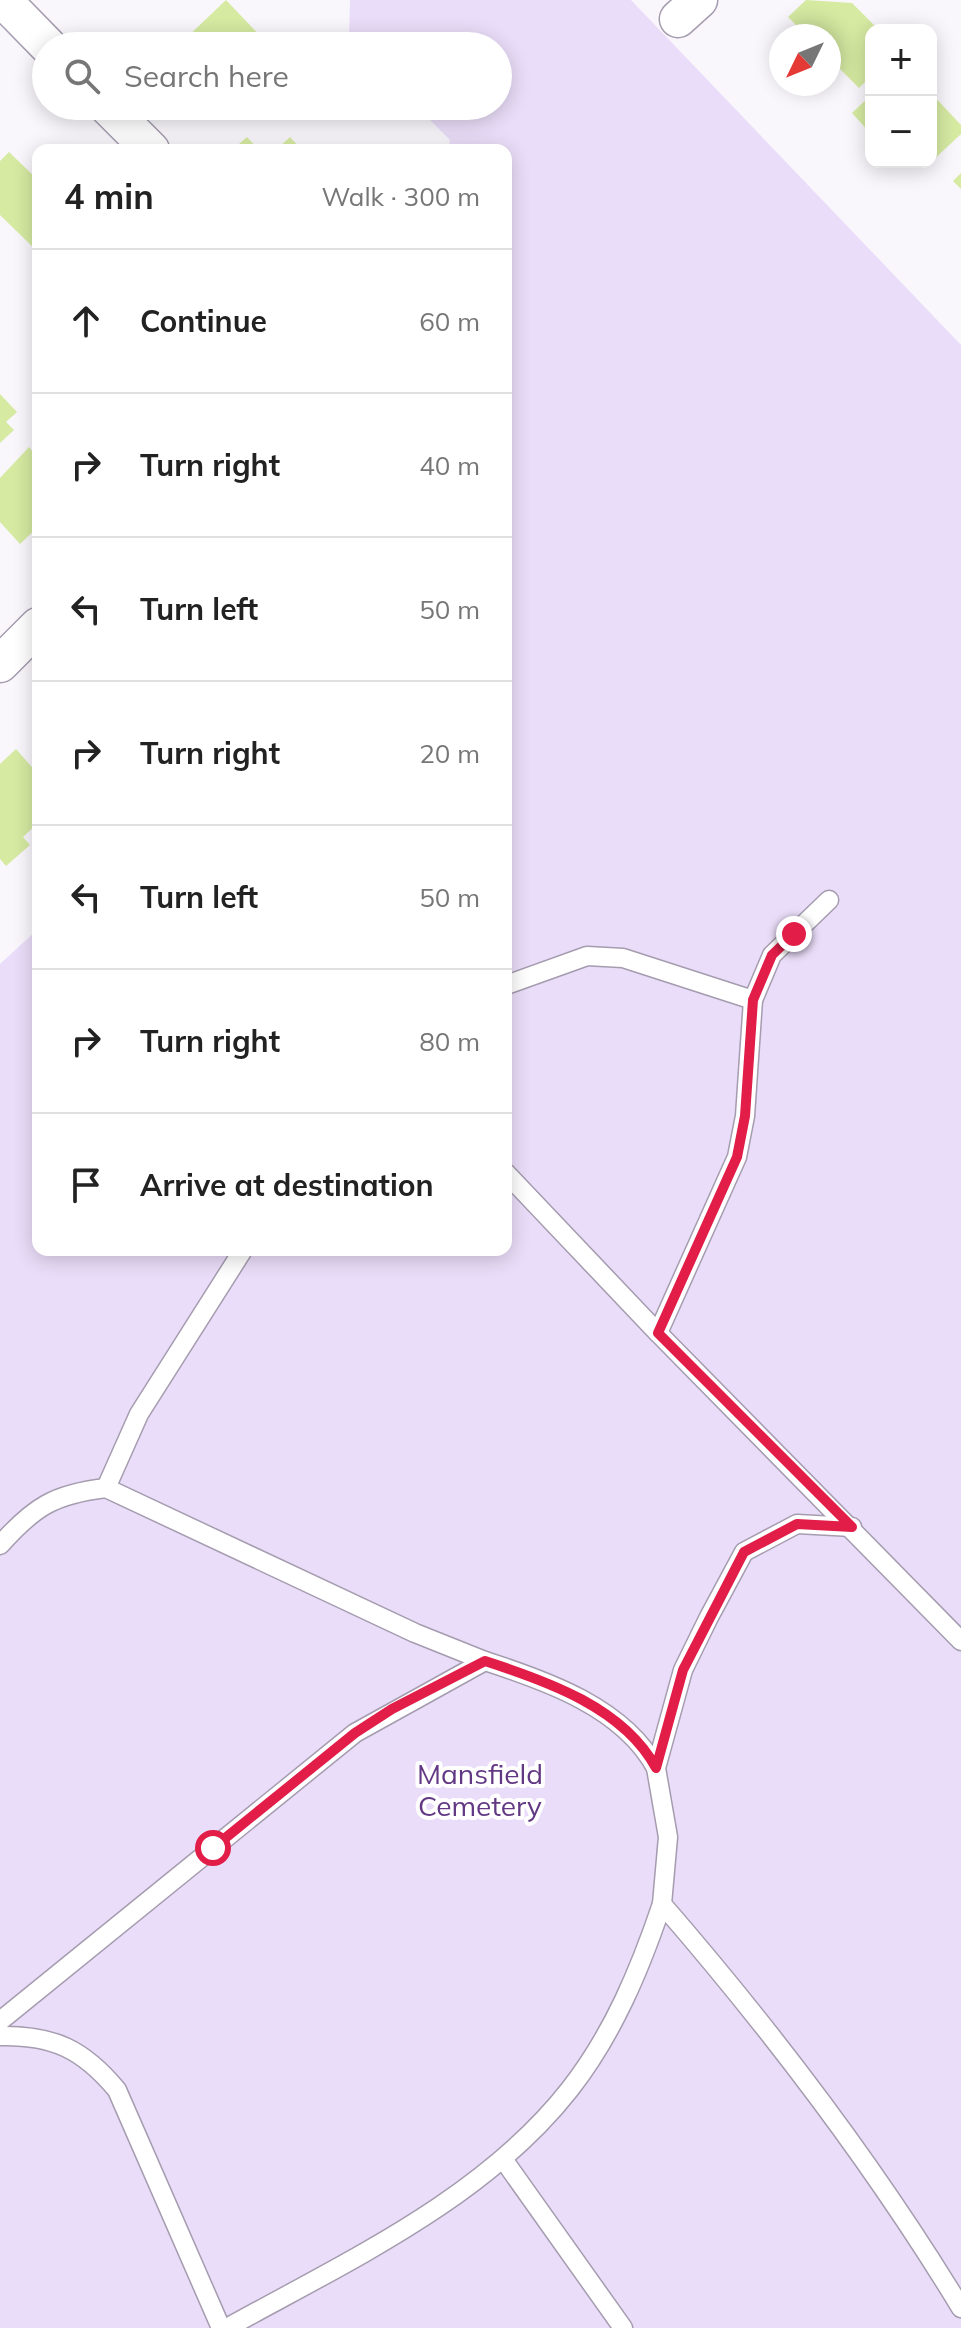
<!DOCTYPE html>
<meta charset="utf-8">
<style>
:root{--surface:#fff;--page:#f6f6f6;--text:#222;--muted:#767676;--line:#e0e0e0}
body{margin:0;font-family:Mulish,sans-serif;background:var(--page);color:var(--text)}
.controls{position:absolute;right:24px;top:24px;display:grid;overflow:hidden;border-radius:16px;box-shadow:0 4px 20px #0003}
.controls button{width:72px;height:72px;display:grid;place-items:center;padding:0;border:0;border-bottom:2px solid var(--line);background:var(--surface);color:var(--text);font:40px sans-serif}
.compass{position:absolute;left:769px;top:24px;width:72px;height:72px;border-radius:50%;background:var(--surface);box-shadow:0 4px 20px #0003;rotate:227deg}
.stop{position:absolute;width:24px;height:24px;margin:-18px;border:6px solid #e11d48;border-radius:50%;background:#fff}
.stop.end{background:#e11d48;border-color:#fff;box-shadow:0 2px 8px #0008}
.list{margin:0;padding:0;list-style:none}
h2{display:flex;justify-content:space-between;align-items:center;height:104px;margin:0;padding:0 32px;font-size:34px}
h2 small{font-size:26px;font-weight:400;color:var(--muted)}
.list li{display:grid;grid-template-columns:52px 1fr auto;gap:24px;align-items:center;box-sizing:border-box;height:144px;padding:0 32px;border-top:2px solid var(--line)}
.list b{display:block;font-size:30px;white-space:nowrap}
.list em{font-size:26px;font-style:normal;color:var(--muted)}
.icon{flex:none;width:44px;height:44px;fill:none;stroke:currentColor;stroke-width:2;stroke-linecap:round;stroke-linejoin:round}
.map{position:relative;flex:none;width:961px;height:2328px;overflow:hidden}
.search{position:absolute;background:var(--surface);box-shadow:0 4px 20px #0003;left:32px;top:32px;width:480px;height:88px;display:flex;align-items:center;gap:20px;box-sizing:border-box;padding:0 28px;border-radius:44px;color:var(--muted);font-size:30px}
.panel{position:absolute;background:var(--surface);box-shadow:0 4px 20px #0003;left:32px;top:144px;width:480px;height:1112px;border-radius:16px}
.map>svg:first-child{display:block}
.green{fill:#eaddf9}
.building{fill:#d6eaa2}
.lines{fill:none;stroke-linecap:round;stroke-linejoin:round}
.service-casing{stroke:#a59caf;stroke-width:21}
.minor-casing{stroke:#a59caf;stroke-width:39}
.service{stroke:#fff;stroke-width:18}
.minor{stroke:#fff;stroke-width:36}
.route{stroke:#e11d48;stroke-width:10}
.labels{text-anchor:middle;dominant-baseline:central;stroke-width:8;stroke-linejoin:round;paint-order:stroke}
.park-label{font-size:28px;fill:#623884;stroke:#fff}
</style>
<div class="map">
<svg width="961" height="2328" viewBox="0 0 961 2328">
<rect width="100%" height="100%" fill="#f9f7fc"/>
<polygon class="green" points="350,0 631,0 961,345 961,2328 0,2328 0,964 38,929 38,1250 506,1250 506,150 448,150 450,140 416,106 498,106 498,46 357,46 349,38"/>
<g class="building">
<polygon points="226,0 264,40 258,46 188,46 183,41"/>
<polygon points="806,0 852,3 879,30 871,30 871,76 859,88 829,58 829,36 807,36 788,17"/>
<polygon points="931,93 961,125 961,134 931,162"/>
<polygon points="871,95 871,134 852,113"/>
<polygon points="247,137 259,150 232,150"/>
<polygon points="290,137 302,150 276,150"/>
<polygon points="9,152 38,180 38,252 0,215 0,161"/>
<polygon points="961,173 961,189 953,181"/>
<polygon points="0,394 17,412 6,422 14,430 0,443"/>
<polygon points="29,447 38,458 38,527 20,544 0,522 0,478"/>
<polygon points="16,749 38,774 38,811 34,815 38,823 23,837 30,845 6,866 0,859 0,764"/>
</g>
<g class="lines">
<defs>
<g id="service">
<polyline points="506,985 587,956 623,958 753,1000 772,955 829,900"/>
<polyline points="753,1000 745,1116 737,1157 658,1333 961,1641"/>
<polyline points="506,1173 658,1333"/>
<polyline points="106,1488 139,1414 243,1250"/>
<path d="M852 1527 797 1524 744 1552 709 1617 683 1670 656 1768 668 1837 662 1904C772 2031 874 2165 961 2308"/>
<path d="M0 1545C34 1507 54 1494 106 1488L415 1633 485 1661"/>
<path d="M0 2021 355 1733 485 1661C547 1681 624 1708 656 1768"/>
<path d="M0 2036C53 2035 83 2049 117 2090L221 2328"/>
<polyline points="503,2159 623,2328"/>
<path d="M227 2328C347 2261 484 2199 570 2089 613 2034 640 1969 662 1904"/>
</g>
<g id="minor">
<polyline points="3,0 48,46"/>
<polyline points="678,19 699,0"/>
<polyline points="107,106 151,150"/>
<polyline points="0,664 38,626"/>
</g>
</defs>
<use href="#service" class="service-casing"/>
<use href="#minor" class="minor-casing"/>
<use href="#service" class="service"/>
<use href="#minor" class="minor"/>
</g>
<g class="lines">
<path class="route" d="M213 1848 355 1733 392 1709 485 1661C547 1681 624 1708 656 1768L683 1670 744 1552 797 1524 852 1527 658 1333 737 1157 745 1116 753 1000 772 955 794 934"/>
</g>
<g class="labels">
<g class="park-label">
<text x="480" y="1773">Mansfield<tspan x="480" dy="32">Cemetery</tspan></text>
</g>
</g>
</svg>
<div class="controls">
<button>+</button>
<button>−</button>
</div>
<svg class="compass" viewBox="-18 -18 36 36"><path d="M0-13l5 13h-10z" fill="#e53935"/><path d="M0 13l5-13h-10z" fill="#767676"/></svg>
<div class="stop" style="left:213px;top:1848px"></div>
<div class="stop end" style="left:794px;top:934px"></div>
<div class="search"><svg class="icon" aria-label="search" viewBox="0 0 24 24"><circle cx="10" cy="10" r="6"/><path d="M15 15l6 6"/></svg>Search here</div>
<section class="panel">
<h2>4 min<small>Walk · 300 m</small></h2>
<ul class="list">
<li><svg class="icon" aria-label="ahead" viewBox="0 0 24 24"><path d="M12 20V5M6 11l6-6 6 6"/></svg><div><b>Continue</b></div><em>60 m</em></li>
<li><svg class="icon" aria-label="right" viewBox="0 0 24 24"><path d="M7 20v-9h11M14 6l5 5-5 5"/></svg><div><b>Turn right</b></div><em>40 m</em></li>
<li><svg class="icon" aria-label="left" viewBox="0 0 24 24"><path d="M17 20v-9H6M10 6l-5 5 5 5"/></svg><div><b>Turn left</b></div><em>50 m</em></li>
<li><svg class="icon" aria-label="right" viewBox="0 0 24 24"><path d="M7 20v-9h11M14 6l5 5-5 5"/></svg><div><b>Turn right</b></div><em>20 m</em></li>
<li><svg class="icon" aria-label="left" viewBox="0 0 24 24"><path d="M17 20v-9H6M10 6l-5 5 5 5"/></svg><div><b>Turn left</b></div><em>50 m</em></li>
<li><svg class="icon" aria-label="right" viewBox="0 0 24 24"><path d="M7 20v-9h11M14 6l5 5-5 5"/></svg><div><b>Turn right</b></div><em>80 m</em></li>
<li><svg class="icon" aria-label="arrive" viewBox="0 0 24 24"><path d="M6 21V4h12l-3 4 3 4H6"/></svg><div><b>Arrive at destination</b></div></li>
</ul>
</section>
</div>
